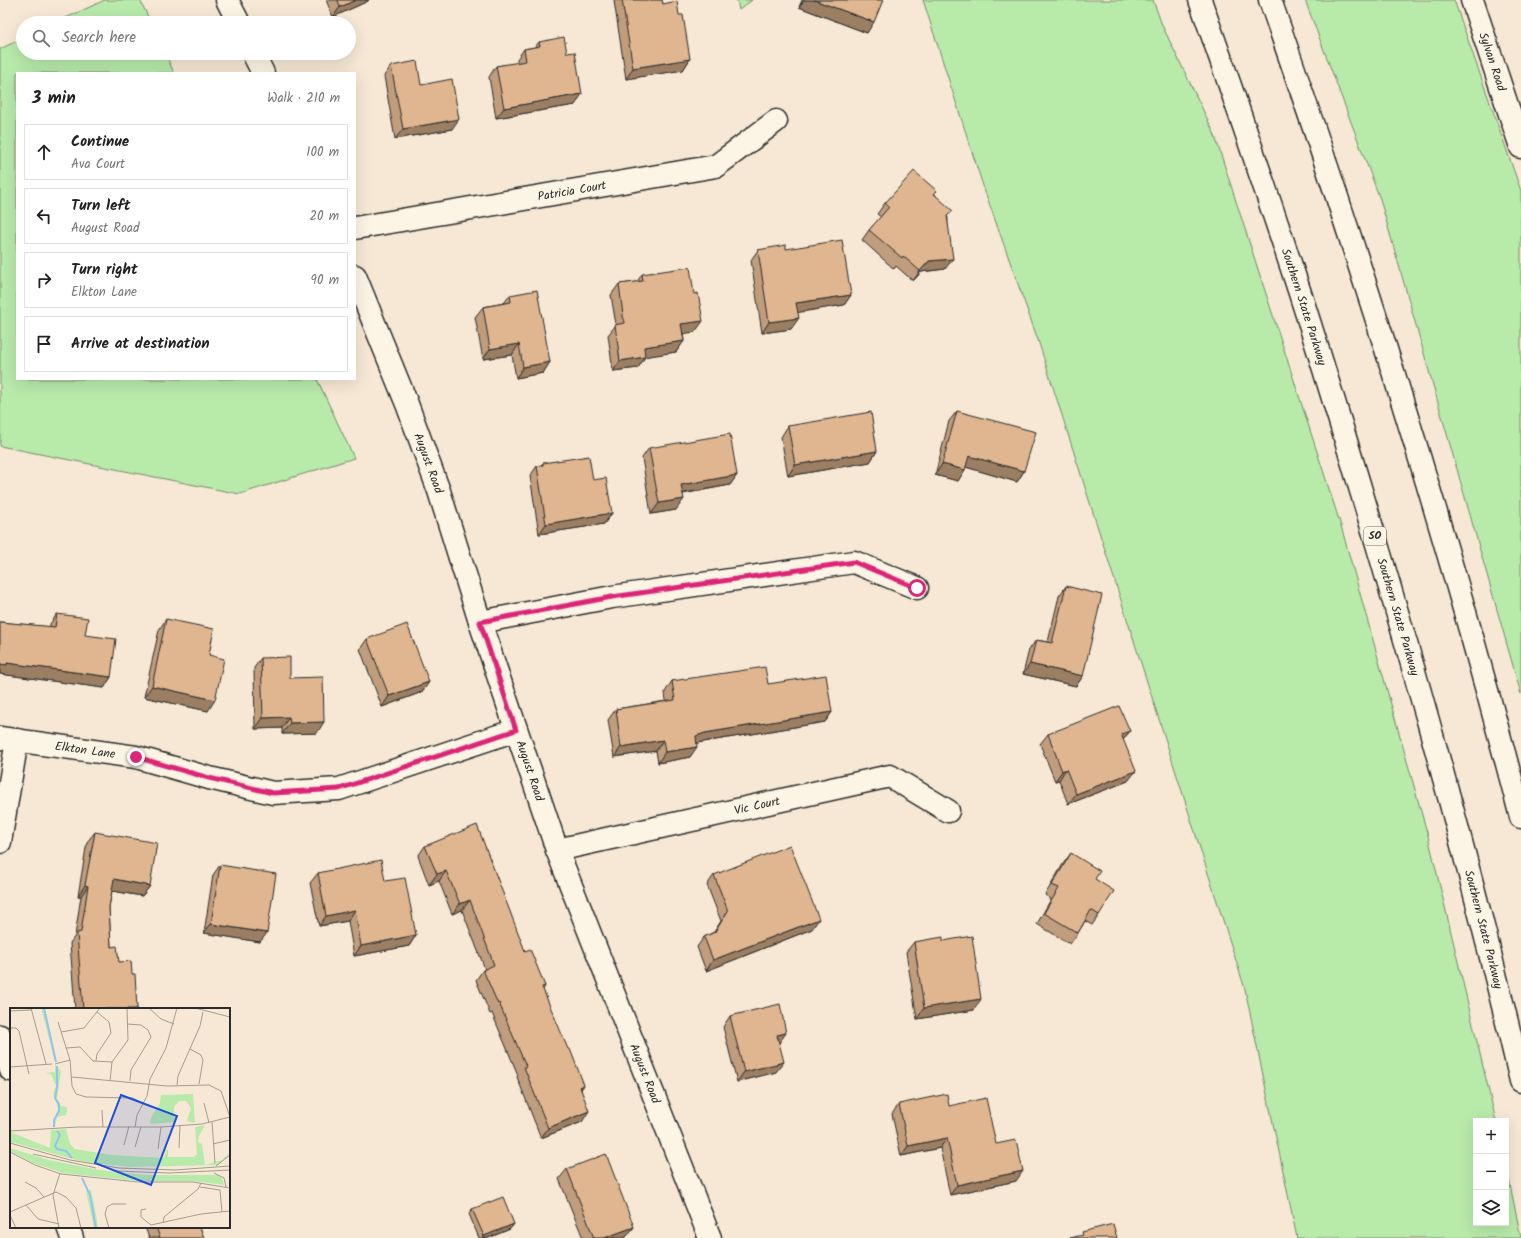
<!DOCTYPE html>
<meta charset="utf-8">
<style>
:root{--surface:#fff;--page:#f6f6f6;--text:#222;--muted:#767676;--line:#e0e0e0}
body{margin:0;font-family:Kalam,sans-serif;background:var(--page);color:var(--text)}
.controls{position:absolute;right:12px;bottom:12px;display:grid;overflow:hidden;border-radius:0px;box-shadow:0 4px 16px #0002}
.controls button{width:36px;height:36px;display:grid;place-items:center;padding:0;border:0;border-bottom:1px solid var(--line);background:var(--surface);color:var(--text);font:20px sans-serif}
.stop{position:absolute;width:12px;height:12px;margin:-9px;border:3px solid #db2777;border-radius:50%;background:#fff}
.stop.end{background:#db2777;border-color:#fff;box-shadow:0 1px 4px #0008}
.list{margin:0;padding:0;list-style:none}
h2{display:flex;justify-content:space-between;align-items:center;height:52px;margin:0;padding:0 16px;font-size:17px}
h2 small{font-size:13px;font-weight:400;color:var(--muted)}
.list li{display:grid;grid-template-columns:26px 1fr auto;gap:12px;align-items:center;box-sizing:border-box;height:56px;margin:0 8px 8px;padding:0 8px;border:1px solid var(--line);border-radius:0px}
.list b{display:block;font-size:15px;white-space:nowrap}
.list p{margin:0;font-size:13px;white-space:nowrap;color:var(--muted)}
.list em{font-size:13px;font-style:normal;color:var(--muted)}
.icon{flex:none;width:22px;height:22px;fill:none;stroke:currentColor;stroke-width:2;stroke-linecap:round;stroke-linejoin:round}
.map{position:relative;flex:none;width:1521px;height:1238px;overflow:hidden}
.search{position:absolute;background:var(--surface);box-shadow:0 4px 16px #0002;left:16px;top:16px;width:340px;height:44px;display:flex;align-items:center;gap:10px;box-sizing:border-box;padding:0 14px;border-radius:22px;color:var(--muted);font-size:15px}
.panel{position:absolute;background:var(--surface);box-shadow:0 4px 16px #0002;left:16px;top:72px;width:340px;height:308px;border-radius:0px}
.map>svg:first-child{display:block}
.green{fill:#b8eaaa;stroke:#728a6a}
.lines{fill:none;stroke-linecap:round;stroke-linejoin:round}
.minor-casing{stroke:#2b2b2b;stroke-width:25}
.tertiary-casing{stroke:#2b2b2b;stroke-width:25}
.motorway-casing{stroke:#2b2b2b;stroke-width:25}
.minor{stroke:#fcf5e5;stroke-width:22}
.tertiary{stroke:#fcf5e5;stroke-width:22}
.motorway{stroke:#fcf5e5;stroke-width:22}
.wall{fill:#c09d7b;stroke:#2b2b2b}
.shaded-wall{fill:#9c7f64;stroke:#2b2b2b}
.building{fill:#dfb68f;stroke:#2b2b2b}
.route{stroke:#db2777;stroke-width:5}
.labels{text-anchor:middle;dominant-baseline:central;stroke-width:3;stroke-linejoin:round;paint-order:stroke}
.shield{fill:#fcf5e5;stroke:#6a6863;stroke-width:1}
.shield-label{font-size:11px;font-weight:bold;fill:#2b2b2b}
.street-label{font-size:12px;fill:#2b2b2b;stroke:#fcf5e5}
.inset-river{fill:none;stroke:#93c3ee;stroke-width:2}
.inset-road{fill:none;stroke:#a59c90;stroke-width:1}
.view{fill:#1d4ed8;fill-opacity:0.15;stroke:#1d4ed8;stroke-width:2}
.inset-edge{fill:none;stroke:#2b2b2b;stroke-width:2}
</style>
<div class="map">
<svg width="1521" height="1238" viewBox="0 0 1521 1238">
<rect width="100%" height="100%" fill="#f6e8d4"/>
<filter id="ink" filterUnits="userSpaceOnUse"><feTurbulence type="fractalNoise" baseFrequency=".025" numOctaves="2"/><feDisplacementMap in="SourceGraphic" scale="8" xChannelSelector="R" yChannelSelector="G"/><feConvolveMatrix kernelMatrix="1 2 1 2 8 2 1 2 1" color-interpolation-filters="sRGB"/></filter>
<g filter="url(#ink)">
<g class="green">
<polygon points="105,0 140,0 151,23 55,23"/>
<polygon points="737,0 752,0 739,10"/>
<polygon points="923,0 1153,0 1162,25 1214,133 1341,526 1428,836 1496,1121 1476,1121 1476,1223 1506,1223 1506,1165 1521,1238 1297,1238 1245,989 1038,340 984,189"/>
<polygon points="1305,0 1454,0 1521,191 1521,694 1380,199"/>
<polygon points="23,38 23,53 165,53 174,73 17,73 17,379 317,379 354,458 240,494 0,446 0,49"/>
</g>
<g class="lines">
<defs>
<g id="minor">
<path id="s1" d="M355 228 716 166 776 121"/>
<polyline points="480,622 612,597 854,562 917,588"/>
<path id="s2" d="M0 738 136 757 209 778 273 793 339 789 516 730"/>
<polyline points="0,842 17,740"/>
<path id="s3" d="M557 850 890 776 948 811"/>
<polyline points="0,1036 11,1070"/>
<polyline points="68,1227 72,1238"/>
</g>
<g id="tertiary">
<polyline points="227,0 239,23"/>
<path id="s4" d="M1472 0 1521 147"/>
<polyline points="253,53 263,73"/>
<path id="s5" d="M355 276 407 404 439 491 480 622 557 850 710 1238"/>
</g>
<g id="motorway">
<path id="s6" d="M1200 0C1234 96 1267 193 1299 290 1328 380 1355 470 1382 561 1433 733 1480 906 1521 1081"/>
<path d="M1270 0C1364 269 1449 541 1521 817"/>
</g>
</defs>
<use href="#minor" class="minor-casing"/>
<use href="#tertiary" class="tertiary-casing"/>
<use href="#motorway" class="motorway-casing"/>
<use href="#minor" class="minor"/>
<use href="#tertiary" class="tertiary"/>
<use href="#motorway" class="motorway"/>
</g>
<g class="wall">
<polygon points="326,0 369,0 368,1 333,17"/>
<polygon points="614,0 662,0 663,4 690,59 683,70 626,79 614,1"/>
<polygon points="802,0 883,0 867,33 799,7"/>
<polygon points="539,42 575,105 496,118 489,77 496,66 517,63 517,59 524,49 535,47"/>
<polygon points="391,66 421,85 452,129 395,139 384,76"/>
<polygon points="935,194 948,218 945,269 921,272 913,281 896,266 894,269 862,240 869,230 881,217 877,214 885,203"/>
<polygon points="786,249 851,295 844,305 798,312 791,329 762,333 751,260 758,250"/>
<polygon points="642,274 695,332 683,333 684,341 676,352 645,356 638,368 613,371 608,335 616,325 611,295 619,284 637,282"/>
<polygon points="510,295 550,362 543,373 516,378 512,355 483,359 475,317 483,307 504,303"/>
<polygon points="957,411 1024,471 1017,482 966,467 958,481 935,475 949,421"/>
<polygon points="788,426 877,451 870,462 788,476 781,437"/>
<polygon points="649,448 737,475 730,485 683,494 676,510 651,514 642,458"/>
<polygon points="543,463 593,480 612,513 604,524 539,534 530,476 537,466 541,465"/>
<polygon points="1066,586 1083,676 1076,686 1023,674 1029,650 1036,640 1048,642 1059,596"/>
<polygon points="57,614 85,635 111,677 104,688 0,674 0,622 50,627 50,624"/>
<polygon points="166,619 209,655 208,711 144,697 159,630"/>
<polygon points="367,639 429,682 422,692 382,707 360,649"/>
<polygon points="261,658 290,678 317,733 282,734 282,728 255,729 254,668"/>
<polygon points="672,681 768,684 832,712 825,722 697,743 690,757 658,763 656,751 614,757 608,720 616,709 666,701 665,692"/>
<polygon points="1130,731 1123,740 1128,781 1068,804 1059,780 1055,781 1040,744 1048,734"/>
<polygon points="95,832 150,886 142,896 112,891 109,907 111,947 119,962 132,974 137,1009 75,1009 70,943 75,936 81,896 78,896 87,842"/>
<polygon points="425,846 525,951 545,986 543,990 581,1090 582,1122 541,1138 517,1077 518,1075 492,1013 490,1014 476,980 483,970 485,969 462,910 452,914 439,881 429,885 418,856"/>
<polygon points="1071,853 1095,879 1099,915 1092,925 1085,921 1078,933 1070,944 1037,924 1051,899 1045,895 1063,864"/>
<polygon points="220,865 260,942 204,933 213,875"/>
<polygon points="318,873 385,881 416,935 409,946 354,956 348,921 319,926 310,883"/>
<polygon points="714,875 812,929 706,971 697,947 704,937 714,932 721,921 707,885"/>
<polygon points="943,941 974,1010 917,1019 906,952 914,942"/>
<polygon points="730,1016 779,1043 776,1072 737,1082 723,1027"/>
<polygon points="899,1104 996,1144 1016,1181 950,1195 940,1148 901,1156 892,1114"/>
<polygon points="567,1169 634,1227 626,1237 624,1238 583,1238 559,1179"/>
<polygon points="472,1209 514,1224 510,1229 488,1238 479,1238 469,1214"/>
<polygon points="145,1227 200,1227 204,1238 149,1238"/>
</g>
<g class="shaded-wall">
<polygon points="356,0 369,0 368,1 333,17 340,7"/>
<polygon points="804,0 814,0 874,22 867,33 799,7"/>
<polygon points="690,59 683,70 626,79 633,68"/>
<polygon points="582,94 575,105 496,118 504,108"/>
<polygon points="459,119 452,129 395,139 403,129"/>
<polygon points="953,259 945,269 921,272 913,281 920,271 929,261"/>
<polygon points="851,295 844,305 789,314 796,303"/>
<polygon points="799,318 791,329 762,333 769,322"/>
<polygon points="703,321 695,332 674,335 681,324"/>
<polygon points="684,341 676,352 637,358 644,347"/>
<polygon points="519,344 512,355 483,359 490,349"/>
<polygon points="645,357 638,368 613,371 620,361"/>
<polygon points="550,362 543,373 516,378 523,367"/>
<polygon points="877,451 870,462 788,476 795,465"/>
<polygon points="969,456 1024,471 1017,482 962,466"/>
<polygon points="942,464 965,470 958,481 935,475"/>
<polygon points="737,475 730,485 674,495 681,485"/>
<polygon points="684,499 676,510 651,514 659,503"/>
<polygon points="612,513 604,524 539,534 546,524"/>
<polygon points="7,663 111,677 104,688 0,674 0,664"/>
<polygon points="1030,664 1083,676 1076,686 1023,674"/>
<polygon points="429,682 422,692 382,707 389,696"/>
<polygon points="152,686 215,700 208,711 144,697"/>
<polygon points="832,712 825,722 697,743 688,746 696,736 705,733"/>
<polygon points="289,717 282,728 255,729 263,718"/>
<polygon points="324,722 317,733 282,734 290,723"/>
<polygon points="1130,731 1122,741 1121,734"/>
<polygon points="663,740 656,751 614,757 621,747"/>
<polygon points="697,747 690,757 658,763 665,752"/>
<polygon points="1066,769 1059,780 1055,781 1062,771"/>
<polygon points="1136,771 1128,781 1068,804 1076,794"/>
<polygon points="446,871 439,881 429,885 437,874"/>
<polygon points="114,879 150,886 142,896 107,890"/>
<polygon points="85,885 88,886 81,896 78,896"/>
<polygon points="470,900 462,910 452,914 460,904"/>
<polygon points="355,910 348,921 319,926 326,916"/>
<polygon points="819,919 812,929 706,971 713,960"/>
<polygon points="211,924 267,933 260,942 204,933"/>
<polygon points="416,935 409,946 354,956 361,946"/>
<polygon points="981,999 974,1010 917,1019 924,1008"/>
<polygon points="786,1033 779,1043 777,1035"/>
<polygon points="784,1062 776,1072 737,1082 744,1072"/>
<polygon points="584,1085 577,1096 580,1087"/>
<polygon points="589,1111 582,1122 541,1138 548,1128"/>
<polygon points="947,1138 940,1148 901,1156 908,1146"/>
<polygon points="1023,1171 1016,1181 950,1195 957,1185"/>
<polygon points="514,1224 510,1229 488,1238 482,1238 484,1236"/>
<polygon points="634,1227 626,1237 624,1238 604,1238"/>
</g>
<g class="building">
<polygon points="338,0 356,0 340,7"/>
<polygon points="622,0 662,0 663,4 677,1 679,15 683,15 690,59 633,68"/>
<polygon points="814,0 883,0 874,22"/>
<polygon points="564,37 567,53 575,52 582,94 504,108 496,66 526,61 524,49 540,46 539,42"/>
<polygon points="417,61 421,85 452,79 459,119 403,129 391,66"/>
<polygon points="914,171 937,191 934,194 953,211 947,216 953,259 929,261 920,271 903,256 902,258 869,230 889,207 885,203"/>
<polygon points="842,240 851,295 796,303 799,318 769,322 758,250 786,245 786,249"/>
<polygon points="690,267 694,294 698,293 703,321 681,324 684,341 644,347 645,357 620,361 615,325 624,323 619,284 643,281 642,274"/>
<polygon points="537,290 550,362 523,367 519,344 490,349 483,307 511,302 510,295"/>
<polygon points="957,411 1036,432 1024,471 969,456 965,470 942,464"/>
<polygon points="871,412 877,451 795,465 788,426"/>
<polygon points="730,434 737,475 681,485 684,499 659,503 649,448"/>
<polygon points="589,456 593,480 606,478 612,513 546,524 537,466 543,465 543,463"/>
<polygon points="1066,586 1102,595 1083,676 1030,664 1036,640 1052,643"/>
<polygon points="57,614 88,618 85,635 116,639 111,677 7,663 7,665 0,664 0,622 55,627"/>
<polygon points="166,619 214,629 209,655 224,659 215,700 152,686"/>
<polygon points="407,624 429,682 389,696 367,639"/>
<polygon points="290,657 290,678 323,677 324,722 290,723 289,717 263,718 261,658"/>
<polygon points="765,667 768,684 826,675 832,712 705,733 696,736 697,747 665,752 663,740 621,747 616,709 675,700 672,681"/>
<polygon points="1119,706 1130,731 1121,734 1136,771 1076,794 1066,769 1062,771 1048,734"/>
<polygon points="477,825 525,951 530,949 545,986 542,987 568,1049 570,1049 584,1085 580,1087 589,1111 548,1128 524,1067 526,1066 499,1003 498,1004 483,970 494,965 470,900 460,904 446,871 437,874 425,846"/>
<polygon points="95,832 157,843 150,886 114,879 109,907 111,947 117,946 119,962 131,961 132,974 135,974 137,1009 83,1009 77,933 81,932 88,886 85,885"/>
<polygon points="790,845 819,919 713,960 704,937 715,932 728,911 714,875"/>
<polygon points="1071,853 1100,871 1095,879 1114,891 1099,915 1091,910 1078,933 1044,913 1059,888 1052,885"/>
<polygon points="381,860 385,881 405,878 416,935 361,946 355,910 326,916 318,873"/>
<polygon points="220,865 276,874 267,933 211,924"/>
<polygon points="972,936 981,999 924,1008 914,942 943,937 943,941"/>
<polygon points="780,1004 786,1033 777,1035 784,1062 744,1072 730,1016"/>
<polygon points="947,1094 949,1106 986,1098 996,1144 1016,1140 1023,1171 957,1185 947,1138 908,1146 899,1104"/>
<polygon points="606,1154 634,1227 604,1238 594,1238 567,1169"/>
<polygon points="503,1197 514,1224 484,1236 472,1209"/>
<polygon points="1113,1224 1117,1238 1070,1238 1083,1235 1082,1232"/>
<polygon points="156,1227 200,1227 204,1238 160,1238"/>
</g>
</g>
<g class="lines" filter="url(#ink)">
<polyline class="route" points="136,757 209,778 273,793 339,789 516,730 480,622 612,597 854,562 917,588"/>
</g>
<g class="labels">
<rect class="shield" x="1364" y="527" width="22" height="18" rx="3"/>
<g class="shield-label">
<text x="1375" y="536">SO</text>
</g>
<g class="street-label">
<text stroke="none"><textPath href="#s4" startOffset="65">Sylvan Road</textPath></text>
<text stroke="none"><textPath href="#s1" startOffset="220">Patricia Court</textPath></text>
<text stroke="none"><textPath href="#s6" startOffset="324">Southern State Parkway</textPath></text>
<text stroke="none"><textPath href="#s5" startOffset="201">August Road</textPath></text>
<text stroke="none"><textPath href="#s6" startOffset="648">Southern State Parkway</textPath></text>
<text stroke="none"><textPath href="#s2" startOffset="86">Elkton Lane</textPath></text>
<text stroke="none"><textPath href="#s5" startOffset="525">August Road</textPath></text>
<text stroke="none"><textPath href="#s3" startOffset="205">Vic Court</textPath></text>
<text stroke="none"><textPath href="#s6" startOffset="972">Southern State Parkway</textPath></text>
<text stroke="none"><textPath href="#s5" startOffset="849">August Road</textPath></text>
</g>
</g>
<g transform="translate(10 1008)">
<rect width="220" height="220" fill="#f6e8d4"/>
<path d="M31 0H35L46 54H45ZM45 57 51 63 47 91 51 98 57 99V103L56 107 47 109 45 119H42L48 101 43 85 46 78 41 66 35 65 45 64ZM183 86 185 115 177 113 181 100 176 93H169L164 99 165 114 140 116 141 110 150 95 151 87ZM195 117 189 128 188 134 192 136 195 157 212 152 220 144V146L208 157 120 159 74 154 1 134 0 138V124L40 140 41 122 56 121 60 136 65 141 101 147 153 150 156 145 154 141 158 142V149H184L187 146 185 119ZM0 140 39 152 89 162 134 167H207L211 168 214 177 184 173H129L53 165 23 155 0 143ZM81 182 86 207 88 220H84L76 183Z" fill="#b8eaaa"/>
<path class="inset-river" d="M34 0 46 54M44 119V112L49 103V96L45 90 47 79V58M47 123 50 127 45 138 47 141 56 143 62 150M72 170 80 187 86 220"/>
<path class="inset-road" d="M21 0 36 56M139 0 151 11 164 16M185 0 220 9M0 3 21 2M48 14 60 52 62 78 66 86 76 89 123 90 134 96M117 16 131 17 138 22 141 29 121 62 120 73M0 20H6L9 23 19 66M51 24 74 20 90 0M56 40 70 39 83 53 102 54M180 41 191 47 193 52 189 76M86 53 87 46 101 25 99 14 87 4M45 56 60 52M0 59 42 56M62 69 157 78 199 77 211 83 220 109M100 73 102 54 118 32 117 0M167 77 168 68 190 18 193 4M194 95 199 115M92 102 93 119M202 114 205 155M125 119 127 107 137 88 140 71 156 40 167 0M0 123 68 119H151L192 116 220 109M0 135 60 152 109 160 165 162 220 158M203 136 220 132M114 137 119 118M125 139 131 119M169 140 170 118M148 141 151 119M0 144 25 157 51 166 128 174H183L220 180M23 146 86 160M206 158 220 147M105 163 159 165 220 162M204 165 214 170 216 179M15 174 26 180 34 189M190 179 210 182 212 204M16 197 28 211 49 216M136 201 131 202V209L141 217 191 206 220 203M0 204 46 184 56 189 66 200 71 220M0 207 6 220M153 215 154 209 188 181 191 175M49 220 43 187 50 165M99 220 95 206 97 199 102 196H116"/>
<path class="view" d="M111 87 167 108 141 177 85 155Z"/>
<rect width="220" height="220" class="inset-edge"/>
</g>
</svg>
<div class="controls">
<button>+</button>
<button>−</button>
<button><svg class="icon" aria-label="layers" viewBox="0 0 24 24"><path d="M12 4l9 5-9 5-9-5zM3 14l9 5 9-5"/></svg></button>
</div>
<div class="stop" style="left:917px;top:588px"></div>
<div class="stop end" style="left:136px;top:757px"></div>
<div class="search"><svg class="icon" aria-label="search" viewBox="0 0 24 24"><circle cx="10" cy="10" r="6"/><path d="M15 15l6 6"/></svg>Search here</div>
<section class="panel">
<h2>3 min<small>Walk · 210 m</small></h2>
<ul class="list">
<li><svg class="icon" aria-label="ahead" viewBox="0 0 24 24"><path d="M12 20V5M6 11l6-6 6 6"/></svg><div><b>Continue</b><p>Ava Court</p></div><em>100 m</em></li>
<li><svg class="icon" aria-label="left" viewBox="0 0 24 24"><path d="M17 20v-9H6M10 6l-5 5 5 5"/></svg><div><b>Turn left</b><p>August Road</p></div><em>20 m</em></li>
<li><svg class="icon" aria-label="right" viewBox="0 0 24 24"><path d="M7 20v-9h11M14 6l5 5-5 5"/></svg><div><b>Turn right</b><p>Elkton Lane</p></div><em>90 m</em></li>
<li><svg class="icon" aria-label="arrive" viewBox="0 0 24 24"><path d="M6 21V4h12l-3 4 3 4H6"/></svg><div><b>Arrive at destination</b></div></li>
</ul>
</section>
</div>
